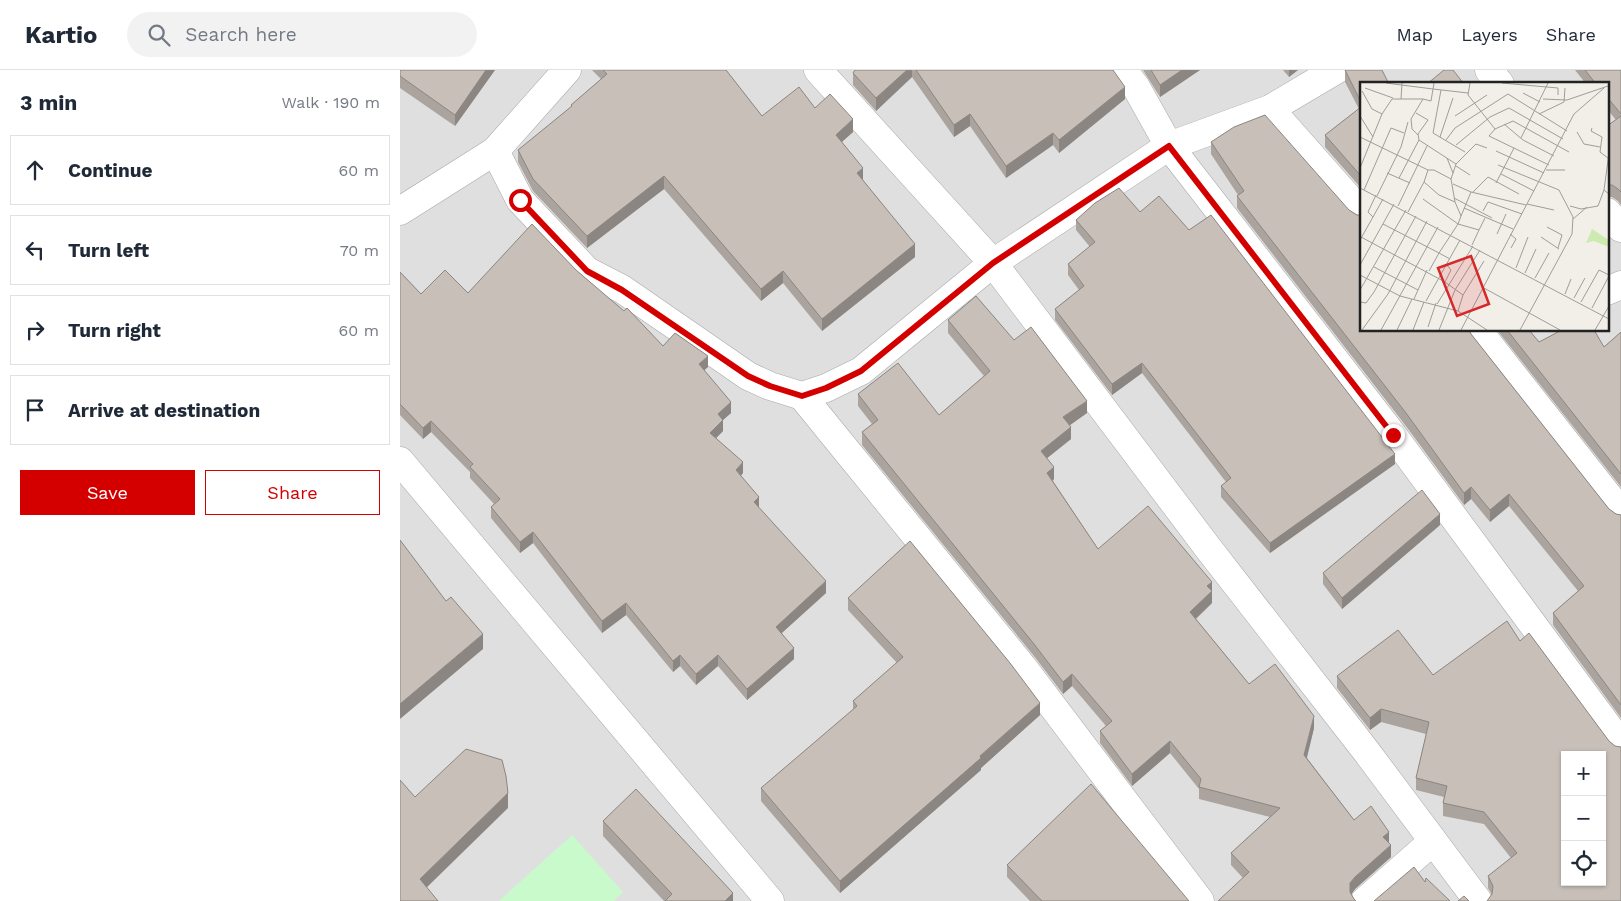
<!DOCTYPE html>
<meta charset="utf-8">
<style>
:root{--surface:#fff;--page:#f2f2f3;--text:#1f2937;--muted:#747a83;--line:#e0e1e3;--accent:#d40000}
body{margin:0;font-family:"Work Sans",sans-serif;background:var(--page);color:var(--text)}
.controls{position:absolute;right:15px;bottom:15px;display:grid;overflow:hidden;border-radius:0px;box-shadow:0 1px 4px #0004}
.controls button{width:45px;height:45px;display:grid;place-items:center;padding:0;border:0;border-bottom:1px solid var(--line);background:var(--surface);color:var(--text);font:25px sans-serif}
.stop{position:absolute;width:15px;height:15px;margin:-11px;border:4px solid #d40000;border-radius:50%;background:#fff}
.stop.end{background:#d40000;border-color:#fff;box-shadow:0 1px 5px #0008}
.list{margin:0;padding:0;list-style:none}
h2{display:flex;justify-content:space-between;align-items:center;height:65px;margin:0;padding:0 20px;font-size:21px}
h2 small{font-size:16px;font-weight:400;color:var(--muted)}
.list li{display:grid;grid-template-columns:32px 1fr auto;gap:15px;align-items:center;box-sizing:border-box;height:70px;margin:0 10px 10px;padding:0 10px;border:1px solid var(--line);border-radius:0px}
.list b{display:block;font-size:19px;white-space:nowrap}
.list em{font-size:16px;font-style:normal;color:var(--muted)}
.actions{display:flex;gap:10px;padding:15px 20px}
.actions a{flex:1;padding:11px 0;border:1px solid var(--accent);border-radius:0px;text-align:center;font-size:18px;color:var(--accent)}
.actions .main{background:var(--accent);color:#fff}
.icon{flex:none;width:28px;height:28px;fill:none;stroke:currentColor;stroke-width:2;stroke-linecap:round;stroke-linejoin:round}
.map{position:relative;flex:none;width:1221px;height:831px;overflow:hidden}
header{display:flex;align-items:center;gap:30px;box-sizing:border-box;height:70px;padding:0 25px;background:var(--surface);border-bottom:1px solid var(--line)}
header strong{font-size:24px}
nav{display:flex;gap:28px;margin-inline-start:auto;font-size:18px}
.search{width:350px;height:45px;background:var(--page);display:flex;align-items:center;gap:12px;box-sizing:border-box;padding:0 18px;border-radius:28px;color:var(--muted);font-size:19px}
main{display:flex}
aside{flex:1;background:var(--surface)}
.map>svg:first-child{display:block}
.residential{fill:#e0dfdf;fill-rule:evenodd}
.park{fill:#c8facc}
.lines{fill:none;stroke-linecap:round;stroke-linejoin:round}
.street-casing{stroke:#a9a9a9;stroke-width:29}
.street{stroke:#fff;stroke-width:28}
.wall{fill:#aba49e}
.shaded-wall{fill:#8b8681}
.building{fill:#c7bfb8;stroke:#8b8681;fill-rule:evenodd}
.route{stroke:#d40000;stroke-width:6}
.inset-road{fill:none;stroke:#9f9d99;stroke-width:1}
.view{fill:#d62828;fill-opacity:0.15;stroke:#d62828;stroke-width:2.5}
.inset-edge{fill:none;stroke:#222;stroke-width:2.5}
</style>
<header>
<strong>Kartio</strong>
<div class="search"><svg class="icon" aria-label="search" viewBox="0 0 24 24"><circle cx="10" cy="10" r="6"/><path d="M15 15l6 6"/></svg>Search here</div>
<nav><a>Map</a><a>Layers</a><a>Share</a></nav>
</header>
<main>
<aside>
<h2>3 min<small>Walk · 190 m</small></h2>
<ul class="list">
<li><svg class="icon" aria-label="ahead" viewBox="0 0 24 24"><path d="M12 20V5M6 11l6-6 6 6"/></svg><div><b>Continue</b></div><em>60 m</em></li>
<li><svg class="icon" aria-label="left" viewBox="0 0 24 24"><path d="M17 20v-9H6M10 6l-5 5 5 5"/></svg><div><b>Turn left</b></div><em>70 m</em></li>
<li><svg class="icon" aria-label="right" viewBox="0 0 24 24"><path d="M7 20v-9h11M14 6l5 5-5 5"/></svg><div><b>Turn right</b></div><em>60 m</em></li>
<li><svg class="icon" aria-label="arrive" viewBox="0 0 24 24"><path d="M6 21V4h12l-3 4 3 4H6"/></svg><div><b>Arrive at destination</b></div></li>
</ul>
<div class="actions"><a class="main">Save</a><a>Share</a></div>
</aside>
<div class="map">
<svg width="1221" height="831" viewBox="0 0 1221 831">
<rect width="100%" height="100%" fill="#f2efe9"/>
<path class="residential" d="M0 0H1221V831H0ZM961 14H1207V260H961ZM1165 685H1202V812H1165Z"/>
<polygon class="park" points="172,765 223,822 214,831 99,831"/>
<g class="lines">
<defs>
<g id="street">
<polyline points="418,0 593,193 808,478 966,681 1078,831"/>
<polyline points="723,0 736,17 769,76 993,365 1221,674"/>
<polyline points="1089,0 1100,14"/>
<polyline points="870,39 936,0"/>
<polyline points="95,81 120,130 187,201 222,219 348,306 370,316 402,326 426,318 461,301 593,193 769,76 870,39 961,142"/>
<polyline points="0,141 95,81 167,0"/>
<polyline points="1207,142 1221,158"/>
<polyline points="1207,221 1221,215"/>
<polyline points="1083,267 1221,442"/>
<polyline points="402,326 622,596 800,831"/>
<polyline points="0,391 370,831"/>
<polyline points="965,831 1033,771"/>
</g>
</defs>
<use href="#street" class="street-casing"/>
<use href="#street" class="street"/>
</g>
<g class="wall">
<polygon points="0,0 95,0 55,56 0,18"/>
<polygon points="192,0 326,0 362,46 415,38 453,62 442,72 463,110 515,187 422,261 383,213 361,231 264,119 187,178 133,121 118,92 118,80 171,37 171,35 201,9"/>
<polygon points="455,0 713,0 725,29 659,83 653,75 606,108 570,56 554,67 512,7 476,41 453,15 453,3"/>
<polygon points="743,0 800,0 760,27 748,8"/>
<polygon points="883,0 898,0 889,7"/>
<polygon points="945,0 961,14 961,118 925,77 925,65 959,39 945,12"/>
<polygon points="1175,0 1221,0 1221,135 1218,131 1212,127 1207,127 1207,56 1216,50 1207,39 1207,14 1186,14"/>
<polygon points="811,72 949,140 957,145 961,260 1070,260 1071,264 1209,439 1216,444 1221,445 1221,648 1153,555 1153,543 1178,521 1109,436 1090,452 1071,429 1064,435 1006,356 837,138 837,126 838,125 811,84"/>
<polygon points="740,142 995,394 870,483 821,427 821,416 826,412 742,303 712,325 655,250 655,239 679,220 668,205 668,194 690,177 676,160 676,150"/>
<polygon points="176,200 263,276 308,297 304,300 331,343 323,350 323,361 316,368 343,403 341,405 359,438 426,523 382,563 394,589 347,630 318,596 296,615 280,596 273,602 226,545 202,563 133,473 120,483 91,448 91,437 94,434 70,408 70,402 31,362 23,369 0,345 0,202 21,224 68,223"/>
<polygon points="548,250 614,270 687,343 670,355 671,369 647,388 654,409 653,411 698,479 812,512 812,533 796,549 849,614 914,658 907,688 954,750 989,773 991,787 955,819 951,825 954,829 843,808 831,795 831,783 870,747 799,729 799,719 770,683 732,716 700,673 700,661 706,656 672,616 663,624 634,586 462,375 462,362 472,354 458,336 458,324 539,345 584,306 548,263"/>
<polygon points="1097,260 1129,260 1139,272 1204,277 1221,262 1221,417"/>
<polygon points="1040,455 942,539 923,514 923,503"/>
<polygon points="448,528 640,645 581,698 581,700 440,823 361,731 361,718 453,640 453,631 497,593 448,540"/>
<polygon points="1120,571 1209,671 1215,676 1092,825 1088,818 1088,806 1111,788 1084,754 1043,746 1043,733 1044,727 1016,720 1016,708 1026,664 981,652 970,660 937,618 937,606 1033,605"/>
<polygon points="203,751 333,831 264,831 203,766"/>
<polygon points="607,795 789,831 630,831 607,807"/>
</g>
<g class="shaded-wall">
<polygon points="86,0 95,0 55,56 55,45"/>
<polygon points="507,0 512,0 512,7 476,41 476,28"/>
<polygon points="782,0 800,0 760,27 760,15"/>
<polygon points="889,0 898,0 889,7"/>
<polygon points="725,17 725,29 659,83 659,70"/>
<polygon points="570,44 570,56 554,67 554,55"/>
<polygon points="453,49 453,62 436,77 436,65"/>
<polygon points="653,63 653,75 606,108 606,96"/>
<polygon points="463,98 463,110 457,103"/>
<polygon points="264,106 264,119 187,178 187,166"/>
<polygon points="515,174 515,187 422,261 422,249"/>
<polygon points="383,201 383,213 361,231 361,219"/>
<polygon points="308,286 308,297 299,305 299,294"/>
<polygon points="742,293 742,303 712,325 712,314"/>
<polygon points="687,331 687,343 663,360 663,347"/>
<polygon points="331,332 331,343 323,350 323,361 310,374 310,363 318,344"/>
<polygon points="31,351 31,362 23,369 23,358"/>
<polygon points="671,357 671,369 641,393 641,381"/>
<polygon points="995,384 995,394 870,483 870,473"/>
<polygon points="343,392 343,403 336,411 336,400"/>
<polygon points="654,397 654,409 647,415 647,403"/>
<polygon points="1071,417 1071,429 1064,435 1064,423"/>
<polygon points="1109,424 1109,436 1090,452 1090,440"/>
<polygon points="359,427 359,438 354,432"/>
<polygon points="1040,444 1040,455 942,539 942,528"/>
<polygon points="133,462 133,473 120,483 120,472"/>
<polygon points="426,511 426,523 376,568 376,557"/>
<polygon points="812,512 812,533 790,554 790,542 807,516"/>
<polygon points="226,533 226,545 202,563 202,551"/>
<polygon points="83,564 83,579 0,649 0,634"/>
<polygon points="394,578 394,589 347,630 347,619"/>
<polygon points="280,585 280,596 273,602 273,591"/>
<polygon points="318,585 318,596 296,615 296,604"/>
<polygon points="672,604 672,616 663,624 663,612"/>
<polygon points="640,633 640,645 581,698 581,700 440,823 440,811"/>
<polygon points="981,639 981,652 970,660 970,648"/>
<polygon points="914,646 914,658 904,698 904,685"/>
<polygon points="770,671 770,683 732,716 732,704"/>
<polygon points="108,723 108,738 20,824 20,809"/>
<polygon points="989,762 989,774 983,767"/>
<polygon points="991,775 991,787 955,819 950,826 950,831 950,813 955,807"/>
<polygon points="333,823 333,831 325,831"/>
</g>
<g class="building">
<polygon points="0,0 86,0 55,45 0,6"/>
<polygon points="203,0 326,0 362,46 399,17 415,38 430,24 453,49 436,65 463,98 457,103 515,174 422,249 383,201 361,219 264,106 187,166 133,109 118,80 172,36 171,35 207,4"/>
<polygon points="455,0 507,0 476,28 453,3"/>
<polygon points="516,0 713,0 725,17 659,70 653,63 606,96 570,44 554,55"/>
<polygon points="751,0 782,0 760,15"/>
<polygon points="945,0 982,0 989,14 961,14 961,32"/>
<polygon points="1044,0 1053,0 1064,14 1027,14"/>
<polygon points="1185,0 1221,0 1221,44 1207,27 1207,14 1196,14"/>
<polygon points="961,37 961,106 925,65"/>
<polygon points="865,45 949,140 957,145 961,145 961,260 1069,260 1071,264 1209,439 1216,444 1221,445 1221,635 1153,543 1184,516 1109,424 1090,440 1071,417 1064,423 1006,343 837,126 844,121 811,72 834,57"/>
<polygon points="1221,46 1221,122 1218,119 1212,115 1207,115 1207,56"/>
<polygon points="719,118 740,142 759,126 789,160 811,145 995,384 870,473 821,416 831,408 742,293 712,314 655,239 684,216 668,194 695,172 676,150 695,133"/>
<polygon points="132,154 176,200 224,241 227,238 263,276 275,263 308,286 299,294 331,332 318,344 323,350 310,363 343,392 336,400 359,427 354,432 426,511 376,557 394,578 347,619 318,585 296,604 280,585 273,591 226,533 202,551 133,462 120,472 91,437 100,429 70,397 73,394 31,351 23,358 0,334 0,202 21,224 45,200 68,223"/>
<polygon points="576,226 614,270 631,257 687,331 663,347 671,357 641,381 654,397 647,403 698,479 748,436 812,512 807,516 812,521 790,542 849,614 875,594 914,646 904,685 954,750 971,736 989,762 983,767 991,775 955,807 950,813 950,822 954,829 956,831 818,831 849,802 831,783 880,738 799,717 801,709 770,671 732,704 700,661 712,651 672,604 663,612 634,574 462,362 478,350 458,324 498,293 539,345 590,301 548,250"/>
<polygon points="1107,260 1129,260 1139,272 1162,260 1194,260 1204,277 1221,262 1221,404"/>
<polygon points="1022,420 1040,444 942,528 923,503"/>
<polygon points="0,470 46,531 51,527 83,564 0,634"/>
<polygon points="510,471 610,593 640,633 580,686 581,688 440,811 361,718 457,636 453,631 503,587 448,528"/>
<path d="M1107 551 1120 571 1129 563 1209 671 1215 676 1221 677V831H1087L1092 824 1093 816 1088 806 1117 783 1084 742 1043 733 1047 716 1016 708 1029 652 981 639 970 648 937 606 998 560 1033 605ZM1165 685H1202V812H1165Z"/>
<polygon points="66,679 102,690 106,706 108,723 20,809 38,831 0,831 0,710 15,727"/>
<polygon points="691,714 789,831 642,831 607,795"/>
<polygon points="236,719 333,823 325,831 265,831 272,824 203,751"/>
<polygon points="1014,797 1025,812 1026,808 1050,831 974,831"/>
<polygon points="1064,826 1069,831 1058,831"/>
</g>
<g class="lines">
<polyline class="route" points="120,130 187,201 222,220 348,306 370,316 402,326 426,318 461,301 593,193 769,76 993,365"/>
</g>
<g transform="translate(960 12)">
<rect width="249" height="249" fill="#f2efe9"/>
<path d="M232 147 249 158V165L234 159 226 161Z" fill="#cdebb0"/>
<path class="inset-road" d="M26 1 73 7 71 19 63 17 51 37 52 47 58 53M74 1 73 7 108 11M110 1 108 13 135 47M142 1 198 6V13M5 6 33 16M163 11 180 20M41 17 42 1M183 17 207 18 248 4M22 32 32 17H63M179 32 204 20 205 6M0 34 13 55M95 34 127 13M144 42 163 58 194 74M232 46 231 49 242 55 240 70 248 76M217 50 224 62 240 65M73 51 81 8M73 51 105 70M0 55 68 88 64 100 79 113 95 120M80 55 93 16M161 56 188 1M59 58 96 82 91 97 95 120 101 134 98 142 119 148 125 136M86 58 95 46 148 12 207 49M96 63 130 35 149 26 203 57M136 69 184 91M249 71 244 108 249 112M87 76 93 91M96 82 116 62 127 66M138 83 199 108 213 135 212 152 160 248M189 83 129 54 135 47 153 39 209 70M96 84 110 93M0 86 22 32 12 27 2 9M68 88H74L91 97M186 88H205M27 91 50 101M141 92 174 109M39 96 59 58 58 52 68 38 56 31M136 101 154 66M93 102 111 110 101 134M0 106 249 237M4 108 31 46 44 51M111 110 166 123M113 110 128 95 159 112M17 114 41 65 48 40M94 116 132 136M63 117 98 142 79 171 90 177M167 122 194 128M38 124 67 64M210 124 221 127 238 124 244 108M104 126 153 147M123 129 128 120 162 132M48 130 64 100M13 135 23 117M213 137 227 125M23 142 79 171 69 189M187 145 202 153 198 166M137 152 146 132M150 152 156 157 151 166M1 155 85 200M181 155 199 167M0 158 13 135 8 130 16 113M112 163 119 148M86 182 91 188 85 200 103 213 98 229M0 183 34 122M14 185 58 208M156 186 168 155M165 191 176 167M0 193 40 214 98 229 127 248M175 196 189 171M124 206 200 248M0 208 46 128M205 212 211 197M103 213 124 179M214 216 225 196M54 217 67 188M66 219 100 158M0 220 6 221 14 210 56 134M221 220 239 188 249 193M77 222 113 164M232 226 249 194M68 245 76 221M2 248 28 212 67 139M21 248 78 145M37 248 52 217M53 248 64 220M79 248 95 208 120 168M101 248 214 32 244 6M235 248 249 224"/>
<path class="view" d="M111 174 129 222 97 234 78 186Z"/>
<rect width="249" height="249" class="inset-edge"/>
</g>
</svg>
<div class="controls">
<button>+</button>
<button>−</button>
<button><svg class="icon" aria-label="locate" viewBox="0 0 24 24"><circle cx="12" cy="12" r="6"/><path d="M12 2v4M12 18v4M2 12h4M18 12h4"/></svg></button>
</div>
<div class="stop" style="left:120px;top:130px"></div>
<div class="stop end" style="left:993px;top:365px"></div>
</div>
</main>
